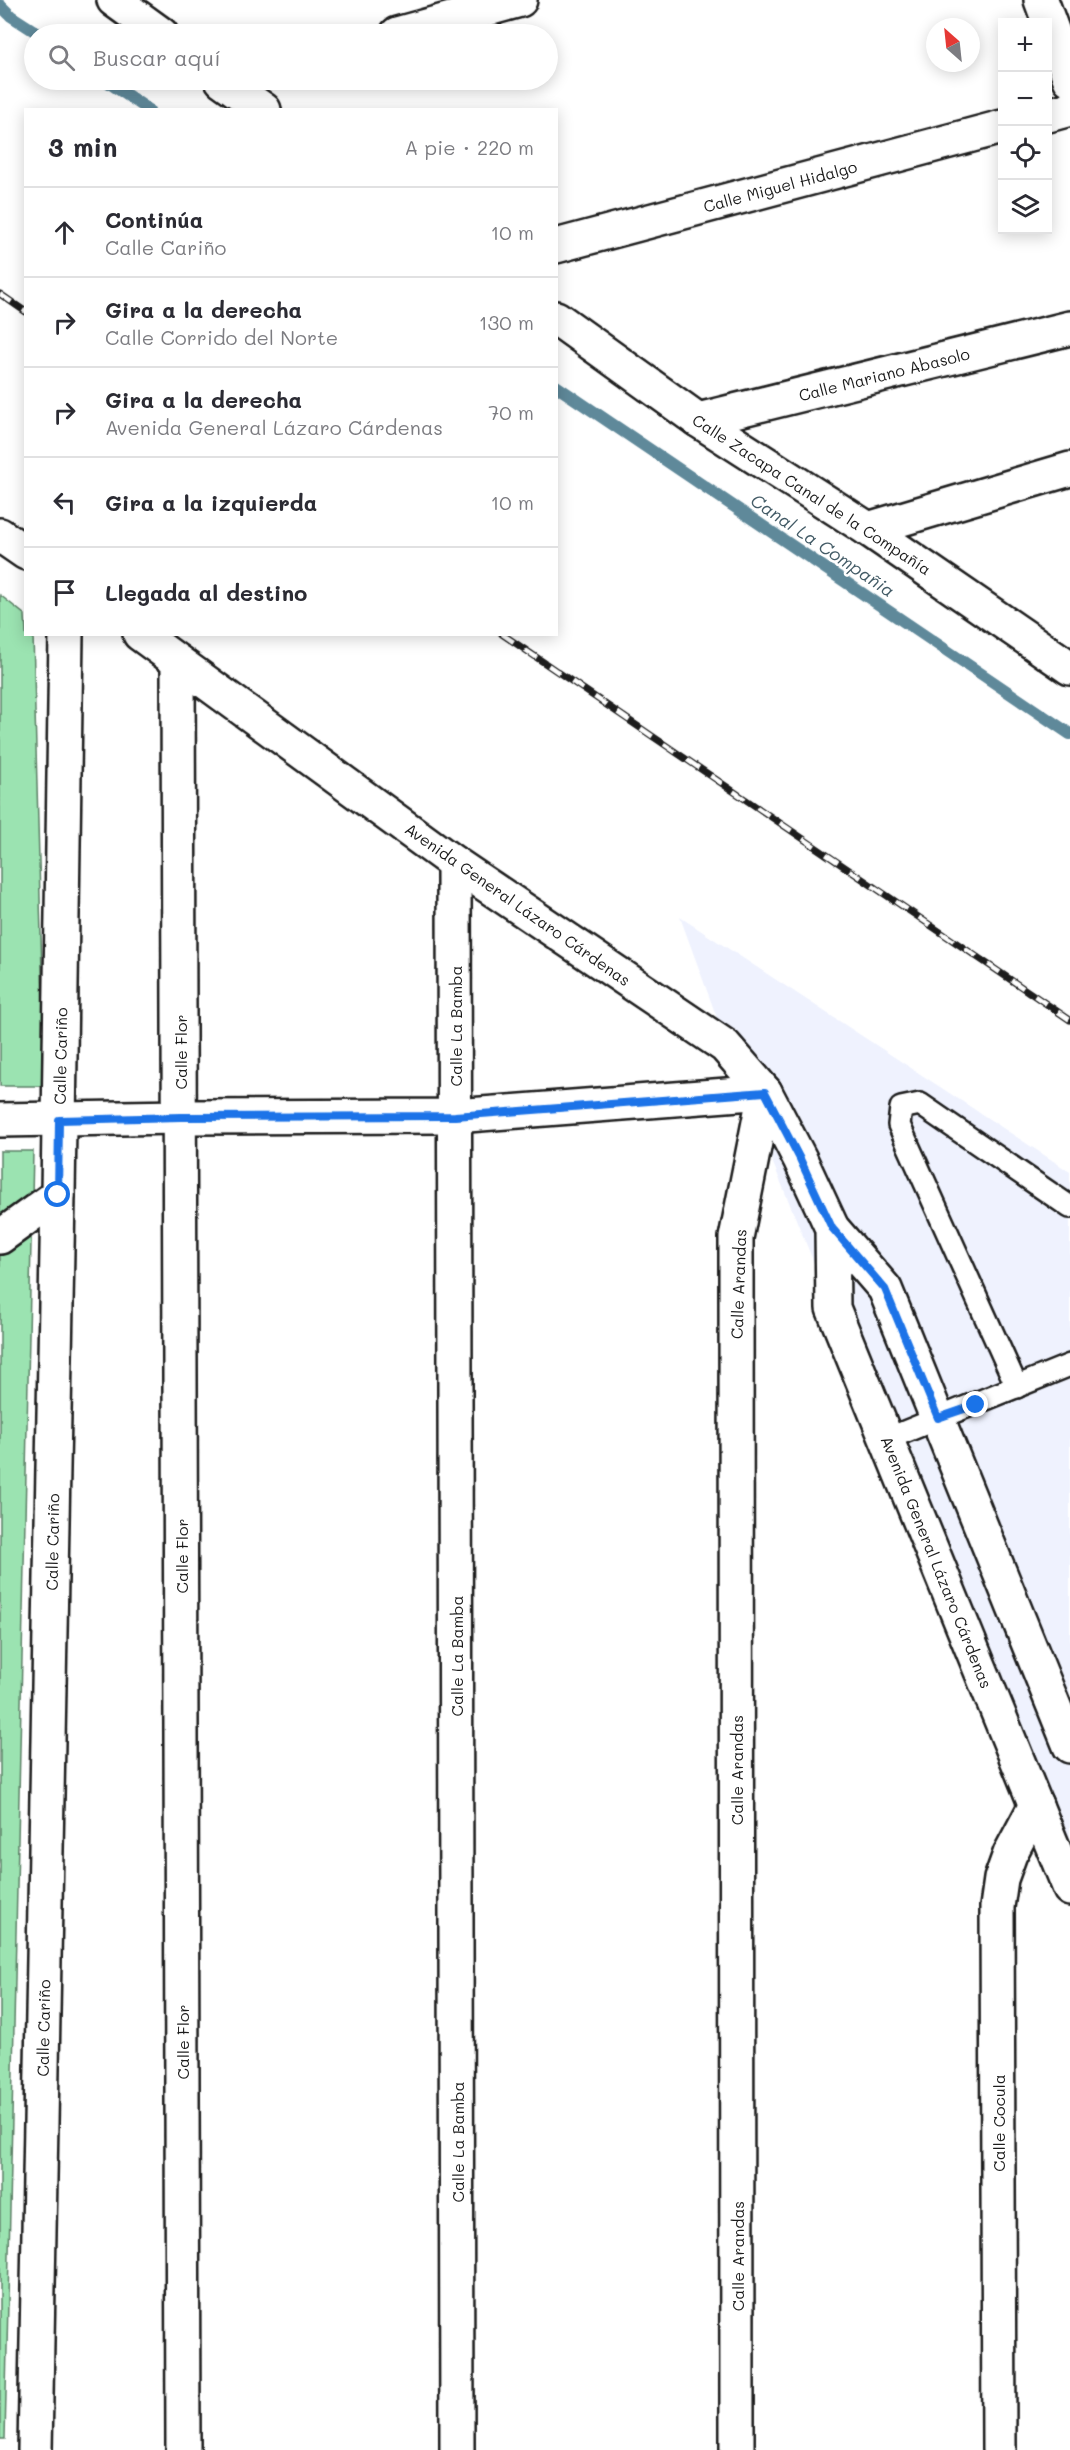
<!DOCTYPE html>
<html lang="es">
<meta charset="utf-8">
<style>
:root{--surface:#fff;--page:#f7f7f7;--text:#2b2b33;--muted:#7c7c81;--line:#e1e1e2}
body{margin:0;font-family:Mali,sans-serif;background:var(--page);color:var(--text)}
.controls{position:absolute;right:18px;top:18px;display:grid;overflow:hidden;border-radius:0px;box-shadow:0 3px 15px #0003}
.controls button{width:54px;height:54px;display:grid;place-items:center;padding:0;border:0;border-bottom:2px solid var(--line);background:var(--surface);color:var(--text);font:30px sans-serif}
.compass{position:absolute;left:926px;top:18px;width:54px;height:54px;border-radius:50%;background:var(--surface);box-shadow:0 3px 15px #0003;rotate:333deg}
.stop{position:absolute;width:18px;height:18px;margin:-14px;border:4px solid #1a73e8;border-radius:50%;background:#fff}
.stop.end{background:#1a73e8;border-color:#fff;box-shadow:0 2px 6px #0008}
.list{margin:0;padding:0;list-style:none}
h2{display:flex;justify-content:space-between;align-items:center;height:78px;margin:0;padding:0 24px;font-size:26px}
h2 small{font-size:20px;font-weight:400;color:var(--muted)}
.list li{display:grid;grid-template-columns:39px 1fr auto;gap:18px;align-items:center;box-sizing:border-box;height:90px;padding:0 24px;border-top:2px solid var(--line)}
.list b{display:block;font-size:22px;white-space:nowrap}
.list p{margin:0;font-size:20px;white-space:nowrap;color:var(--muted)}
.list em{font-size:20px;font-style:normal;color:var(--muted)}
.icon{flex:none;width:33px;height:33px;fill:none;stroke:currentColor;stroke-width:2;stroke-linecap:round;stroke-linejoin:round}
.map{position:relative;flex:none;width:1070px;height:2450px;overflow:hidden}
.search{position:absolute;background:var(--surface);box-shadow:0 3px 15px #0003;left:24px;top:24px;width:534px;height:66px;display:flex;align-items:center;gap:15px;box-sizing:border-box;padding:0 21px;border-radius:33px;color:var(--muted);font-size:22px}
.panel{position:absolute;background:var(--surface);box-shadow:0 3px 15px #0003;left:24px;top:108px;width:534px;height:528px;border-radius:0px}
.map>svg:first-child{display:block}
.built{fill:#eff2fe}
.green{fill:#9be3b1;stroke:#5c8066;stroke-width:1.5}
.lines{fill:none;stroke-linecap:round;stroke-linejoin:round}
.stream{stroke:#5f899a;stroke-width:12}
.lane-casing{stroke:#1c1c1c;stroke-width:26}
.street-casing{stroke:#1c1c1c;stroke-width:38}
.secondary-casing{stroke:#1c1c1c;stroke-width:38}
.lane{stroke:#fff;stroke-width:21}
.street{stroke:#fff;stroke-width:33}
.secondary{stroke:#fff;stroke-width:33}
.rail-casing{stroke:#1c1c1c;stroke-width:7}
.rail{stroke:#fff;stroke-width:4.5;stroke-dasharray:14;stroke-linecap:butt}
.route{stroke:#1a73e8;stroke-width:8}
.labels{text-anchor:middle;dominant-baseline:central;stroke-width:5;stroke-linejoin:round;paint-order:stroke}
.street-label{font-size:16px;fill:#1c1c1c;stroke:#fff}
.water-label{font-size:18px;font-style:italic;fill:#435b66;stroke:#fff}
</style>
<div class="map">
<svg width="1070" height="2450" viewBox="0 0 1070 2450">
<rect width="100%" height="100%" fill="#fff"/>
<filter id="ink" filterUnits="userSpaceOnUse"><feTurbulence type="fractalNoise" baseFrequency=".0167" numOctaves="2"/><feDisplacementMap in="SourceGraphic" scale="12" xChannelSelector="R" yChannelSelector="G"/><feConvolveMatrix kernelMatrix="1 2 1 2 8 2 1 2 1" color-interpolation-filters="sRGB"/></filter>
<g filter="url(#ink)">
<polygon class="built" points="680,917 1070,1172 1070,1885 747,1100"/>
<g class="green">
<polygon points="0,595 25,615 26,634 33,635 45,1086 0,1086"/>
<polygon points="0,1151 33,1151 5,2439 0,2439"/>
</g>
<g class="lines">
<g class="stream">
<polyline points="0,5 11,16 39,34"/>
<polyline points="105,80 149,110"/>
<polyline points="556,386 1070,734"/>
</g>
<defs>
<g id="lane">
<polyline points="1017,1387 899,1125 901,1108 920,1104 1070,1207"/>
<polyline points="887,1439 1070,1365"/>
</g>
<g id="street">
<polyline points="114,0 161,34"/>
<polyline points="1041,0 1070,79"/>
<polyline points="397,34 520,0"/>
<polyline points="222,80 264,110"/>
<polyline points="1048,115 1070,109"/>
<polyline points="556,246 1002,127"/>
<polyline points="556,318 698,420 868,529 1070,668"/>
<polyline points="698,420 1070,328"/>
<polyline points="868,529 1070,469"/>
<polyline points="178,662 183,2450"/>
<polyline points="454,863 457,2450"/>
<polyline points="0,1120 181,1117 455,1116 765,1092 736,1238 737,2450"/>
<polyline points="0,1237 58,1195"/>
<polyline points="35,2450 58,1195 66,634"/>
<polyline points="999,2450 997,1907 1001,1879 1010,1854 1036,1805"/>
</g>
<g id="secondary">
<polyline points="0,535 26,553"/>
<polyline points="140,634 454,863 725,1046 765,1092 800,1159 832,1228 885,1289 1070,1746"/>
<polyline points="832,1228 833,1308 1070,1889"/>
</g>
</defs>
<use href="#lane" class="lane-casing"/>
<use href="#street" class="street-casing"/>
<use href="#secondary" class="secondary-casing"/>
<use href="#lane" class="lane"/>
<use href="#street" class="street"/>
<use href="#secondary" class="secondary"/>
<defs>
<g id="rail">
<polyline points="0,294 26,312"/>
<polyline points="502,634 1070,1020"/>
</g>
</defs>
<use href="#rail" class="rail-casing"/>
<use href="#rail" class="rail"/>
</g>
</g>
<g class="lines" filter="url(#ink)">
<polyline class="route" points="58,1195 59,1120 181,1117 455,1116 765,1092 800,1159 832,1228 885,1289 938,1418 976,1405"/>
</g>
<g class="labels">
<g class="street-label">
<text transform="translate(780 186) rotate(-15)">Calle Miguel Hidalgo</text>
<text transform="translate(884 374) rotate(-14)">Calle Mariano Abasolo</text>
<text transform="translate(812 494) rotate(33)">Calle Zacapa Canal de la Compañía</text>
<text transform="translate(518 904) rotate(35)">Avenida General Lázaro Cárdenas</text>
<text transform="translate(455 1026) rotate(-90)">Calle La Bamba</text>
<text transform="translate(180 1052) rotate(-90)">Calle Flor</text>
<text transform="translate(60 1056) rotate(-89)">Calle Cariño</text>
<text transform="translate(738 1284) rotate(-88)">Calle Arandas</text>
<text transform="translate(52 1542) rotate(-89)">Calle Cariño</text>
<text transform="translate(181 1556) rotate(-90)">Calle Flor</text>
<text transform="translate(937 1562) rotate(68)">Avenida General Lázaro Cárdenas</text>
<text transform="translate(456 1656) rotate(-90)">Calle La Bamba</text>
<text transform="translate(736 1770) rotate(-90)">Calle Arandas</text>
<text transform="translate(43 2028) rotate(-89)">Calle Cariño</text>
<text transform="translate(182 2042) rotate(-90)">Calle Flor</text>
<text transform="translate(998 2123) rotate(-90)">Calle Cocula</text>
<text transform="translate(457 2142) rotate(-90)">Calle La Bamba</text>
<text transform="translate(737 2256) rotate(-90)">Calle Arandas</text>
</g>
<g class="water-label">
<text transform="translate(823 545) rotate(34)">Canal La Compañia</text>
</g>
</g>
</svg>
<div class="controls">
<button>+</button>
<button>−</button>
<button><svg class="icon" aria-label="locate" viewBox="0 0 24 24"><circle cx="12" cy="12" r="6"/><path d="M12 2v4M12 18v4M2 12h4M18 12h4"/></svg></button>
<button><svg class="icon" aria-label="layers" viewBox="0 0 24 24"><path d="M12 4l9 5-9 5-9-5zM3 14l9 5 9-5"/></svg></button>
</div>
<svg class="compass" viewBox="-18 -18 36 36"><path d="M0-13l5 13h-10z" fill="#e53935"/><path d="M0 13l5-13h-10z" fill="#7c7c81"/></svg>
<div class="stop" style="left:58px;top:1195px"></div>
<div class="stop end" style="left:976px;top:1405px"></div>
<div class="search"><svg class="icon" aria-label="search" viewBox="0 0 24 24"><circle cx="10" cy="10" r="6"/><path d="M15 15l6 6"/></svg>Buscar aquí</div>
<section class="panel">
<h2>3 min<small>A pie · 220 m</small></h2>
<ul class="list">
<li><svg class="icon" aria-label="ahead" viewBox="0 0 24 24"><path d="M12 20V5M6 11l6-6 6 6"/></svg><div><b>Continúa</b><p>Calle Cariño</p></div><em>10 m</em></li>
<li><svg class="icon" aria-label="right" viewBox="0 0 24 24"><path d="M7 20v-9h11M14 6l5 5-5 5"/></svg><div><b>Gira a la derecha</b><p>Calle Corrido del Norte</p></div><em>130 m</em></li>
<li><svg class="icon" aria-label="right" viewBox="0 0 24 24"><path d="M7 20v-9h11M14 6l5 5-5 5"/></svg><div><b>Gira a la derecha</b><p>Avenida General Lázaro Cárdenas</p></div><em>70 m</em></li>
<li><svg class="icon" aria-label="left" viewBox="0 0 24 24"><path d="M17 20v-9H6M10 6l-5 5 5 5"/></svg><div><b>Gira a la izquierda</b></div><em>10 m</em></li>
<li><svg class="icon" aria-label="arrive" viewBox="0 0 24 24"><path d="M6 21V4h12l-3 4 3 4H6"/></svg><div><b>Llegada al destino</b></div></li>
</ul>
</section>
</div>
